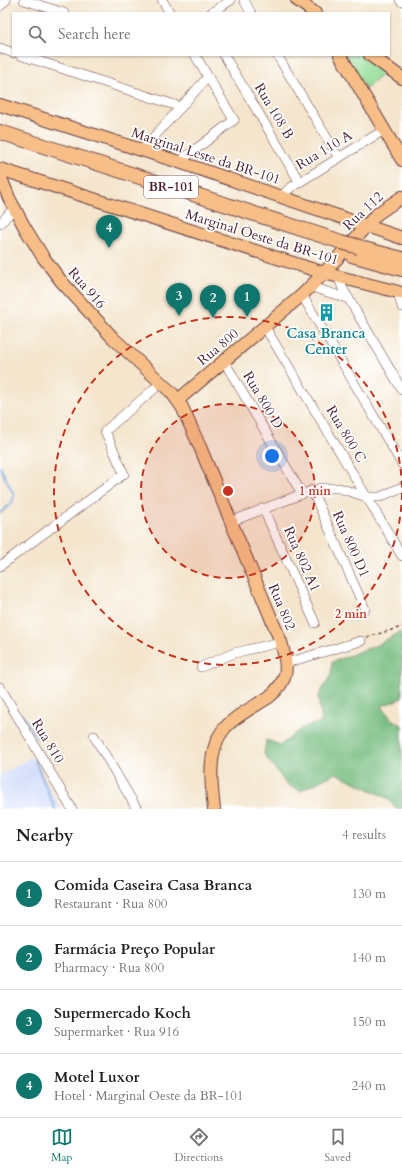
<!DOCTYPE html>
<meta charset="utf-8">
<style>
:root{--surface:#fff;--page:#f2f2f2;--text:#222;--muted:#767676;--line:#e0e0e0;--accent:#0f766e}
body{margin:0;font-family:Cardo,serif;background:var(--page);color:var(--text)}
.you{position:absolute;left:272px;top:456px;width:14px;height:14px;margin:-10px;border:3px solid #fff;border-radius:50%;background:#1a73e8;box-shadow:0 0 0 6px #1a73e833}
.badge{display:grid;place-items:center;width:26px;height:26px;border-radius:50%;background:var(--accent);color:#fff;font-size:13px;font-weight:700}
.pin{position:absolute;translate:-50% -33px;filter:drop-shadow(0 1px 2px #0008)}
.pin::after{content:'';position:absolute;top:21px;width:14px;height:12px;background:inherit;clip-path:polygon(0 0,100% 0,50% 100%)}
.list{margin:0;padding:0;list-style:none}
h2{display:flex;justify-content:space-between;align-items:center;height:52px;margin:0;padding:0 16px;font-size:17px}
h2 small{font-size:13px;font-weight:400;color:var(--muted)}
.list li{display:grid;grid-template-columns:26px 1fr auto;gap:12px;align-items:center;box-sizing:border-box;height:64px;padding:0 16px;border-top:1px solid var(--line)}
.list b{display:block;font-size:15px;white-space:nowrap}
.list p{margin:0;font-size:13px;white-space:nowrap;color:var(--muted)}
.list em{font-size:13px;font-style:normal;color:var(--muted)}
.icon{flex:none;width:22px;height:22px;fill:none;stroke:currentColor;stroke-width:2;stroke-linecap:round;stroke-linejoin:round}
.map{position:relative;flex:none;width:402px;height:809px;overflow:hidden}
.search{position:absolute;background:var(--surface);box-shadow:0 1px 3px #0004;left:12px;right:12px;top:12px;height:44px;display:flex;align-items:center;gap:10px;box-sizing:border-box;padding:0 14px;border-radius:0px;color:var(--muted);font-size:15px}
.sheet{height:308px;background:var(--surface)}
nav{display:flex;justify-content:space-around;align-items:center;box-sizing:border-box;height:56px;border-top:1px solid var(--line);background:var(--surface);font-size:11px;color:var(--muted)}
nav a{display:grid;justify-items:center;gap:2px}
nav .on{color:var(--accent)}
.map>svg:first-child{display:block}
.built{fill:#cfdafa}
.green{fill:#96de99;stroke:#707e62}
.forest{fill:#78bd81;stroke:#616e56}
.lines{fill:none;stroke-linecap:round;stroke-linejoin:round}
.stream{stroke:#6ea2da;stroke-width:2}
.minor-casing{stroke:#643d43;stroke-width:10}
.major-casing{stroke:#643d43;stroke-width:14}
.highway-casing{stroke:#643d43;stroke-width:16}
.path{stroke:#643d43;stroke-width:1.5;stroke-dasharray:3 3;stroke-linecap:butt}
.minor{stroke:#fff;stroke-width:9}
.major{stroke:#f7be88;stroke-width:12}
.highway{stroke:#f7be88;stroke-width:14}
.highway-bridge-casing{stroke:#643d43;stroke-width:16;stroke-linecap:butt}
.highway-bridge{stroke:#f7be88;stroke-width:14}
.ring{fill:none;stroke:#c8321e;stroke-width:2;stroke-dasharray:7 5}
.labels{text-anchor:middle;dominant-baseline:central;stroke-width:3.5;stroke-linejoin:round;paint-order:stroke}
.shield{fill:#fff;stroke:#80626b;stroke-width:1}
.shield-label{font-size:13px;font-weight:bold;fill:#4a1f2b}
.street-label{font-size:14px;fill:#4a1f2b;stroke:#fff}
.culture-label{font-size:14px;font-weight:bold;fill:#0d838f;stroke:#fff}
.centre{fill:#c8321e;stroke:#fff;stroke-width:2}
.ring-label{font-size:12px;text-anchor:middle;font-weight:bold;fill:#c8321e;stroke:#fff;stroke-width:3.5;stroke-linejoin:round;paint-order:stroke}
</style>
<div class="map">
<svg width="402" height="809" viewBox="0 0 402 809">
<rect width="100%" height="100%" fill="#fff"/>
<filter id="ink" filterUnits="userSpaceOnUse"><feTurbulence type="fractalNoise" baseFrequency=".025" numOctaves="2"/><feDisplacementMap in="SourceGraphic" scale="8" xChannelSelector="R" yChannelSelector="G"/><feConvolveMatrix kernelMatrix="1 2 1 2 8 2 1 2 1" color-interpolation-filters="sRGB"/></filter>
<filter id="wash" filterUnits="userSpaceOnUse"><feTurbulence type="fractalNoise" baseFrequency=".012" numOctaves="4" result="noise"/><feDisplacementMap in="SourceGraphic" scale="16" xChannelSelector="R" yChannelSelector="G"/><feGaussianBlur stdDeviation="0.9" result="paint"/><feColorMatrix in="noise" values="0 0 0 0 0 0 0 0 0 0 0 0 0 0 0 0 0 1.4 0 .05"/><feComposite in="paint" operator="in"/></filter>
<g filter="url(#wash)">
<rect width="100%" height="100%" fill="#f4e5cc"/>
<polygon class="built" points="31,757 61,809 0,809 0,775"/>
<polygon class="green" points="346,55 359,55 383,73 366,89"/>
<polygon class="forest" points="400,632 402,635 402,698 382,706 391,719 402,725 402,809 397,809 387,798 336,773 300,791 286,784 264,754 266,740 281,745 302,728 322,722 318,697 331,675 332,662 377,645"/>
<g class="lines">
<g class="stream">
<polyline points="0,467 14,495 12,503 0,513"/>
<polyline points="22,714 37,739"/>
<polyline points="35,760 55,809"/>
</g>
</g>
</g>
<g filter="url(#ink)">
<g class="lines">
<defs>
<g id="minor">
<polyline points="24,0 64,13"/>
<polyline points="162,0 170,13"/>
<polyline points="244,0 251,13"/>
<polyline points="400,0 402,2"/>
<polyline points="0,6 6,0"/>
<polyline points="211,13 231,0"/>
<polyline points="0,48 13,53"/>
<polyline points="20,55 181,107"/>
<polyline points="224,55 299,181"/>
<polyline points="277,55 339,158"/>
<polyline points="142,150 208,77"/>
<polyline points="179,162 234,120 195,55"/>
<polyline points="281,197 290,188 384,130"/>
<polyline points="0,224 14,208"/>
<polyline points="338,276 343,289 402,390"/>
<polyline points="309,286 349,299"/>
<polyline points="398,292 402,307"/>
<polyline points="302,295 402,464"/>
<polyline points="265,327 402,556"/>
<polyline points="224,361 302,494"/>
<polyline points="312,490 365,609"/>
<polyline points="263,508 315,623"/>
<polyline points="230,522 302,494 321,488 339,488 367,497 380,497 402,487"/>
<polyline points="0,566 124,474 105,431 161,383"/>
<polyline points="286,663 361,641"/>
<polyline points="201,667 234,653 281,642"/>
<polyline points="0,687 72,809"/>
<polyline points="94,736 137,809"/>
</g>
<g id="major">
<polyline points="297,0 315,13"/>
<polyline points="340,55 402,160"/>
<polyline points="370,55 402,78"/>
<polyline points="0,105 179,162 402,238"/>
<polyline points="0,169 324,273 402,293"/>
<path d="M0 176 9 198 25 228 43 257 61 281 113 338 172 393 182 407 200 447 281 642C288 666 290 680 269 697 256 706 234 716 224 729 207 749 211 784 214 809"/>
<polyline points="178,400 302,295 324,273 377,214 402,197"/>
</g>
<g id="highway">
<polyline points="0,132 342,242"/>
<polyline points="364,249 402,259"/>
<polyline points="352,255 402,269"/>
</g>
</defs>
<use href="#minor" class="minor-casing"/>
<use href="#major" class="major-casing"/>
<use href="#highway" class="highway-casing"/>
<polyline class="path" points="367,637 402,627"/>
<use href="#minor" class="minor"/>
<use href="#major" class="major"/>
<use href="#highway" class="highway"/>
<defs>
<polyline id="highway-bridge" points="342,242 359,247"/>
</defs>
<use href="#highway-bridge" class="highway-bridge-casing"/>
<use href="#highway-bridge" class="highway-bridge"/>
</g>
</g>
<circle cx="228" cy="491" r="87" fill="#c8321e" fill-opacity=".12"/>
<g class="ring">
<circle cx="228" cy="491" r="87"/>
<path d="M402 493A174 174 0 1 1 402 489"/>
</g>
<defs>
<symbol id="building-bare" viewBox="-9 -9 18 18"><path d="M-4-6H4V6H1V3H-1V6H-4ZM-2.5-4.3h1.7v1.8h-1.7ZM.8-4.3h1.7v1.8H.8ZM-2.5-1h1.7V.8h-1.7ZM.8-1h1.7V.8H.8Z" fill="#0f9aa8" stroke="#fff" stroke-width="2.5" paint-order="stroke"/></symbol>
</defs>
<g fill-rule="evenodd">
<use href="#building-bare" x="314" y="300" width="25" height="25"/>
</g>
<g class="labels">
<rect class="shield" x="144" y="176" width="54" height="22" rx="3"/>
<g class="shield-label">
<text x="171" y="187">BR-101</text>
</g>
<g class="street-label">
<text transform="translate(274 111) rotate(59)">Rua 108 B</text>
<text transform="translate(324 150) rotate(-31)">Rua 110 A</text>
<text transform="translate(206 156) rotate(18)">Marginal Leste da BR-101</text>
<text transform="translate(363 211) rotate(-43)">Rua 112</text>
<text transform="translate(262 237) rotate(17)">Marginal Oeste da BR-101</text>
<text transform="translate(87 288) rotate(49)">Rua 916</text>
<text transform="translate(218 347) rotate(-40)">Rua 800</text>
<text transform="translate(263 400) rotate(59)">Rua 800 D</text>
<text transform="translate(346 434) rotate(59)">Rua 800 C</text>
<text transform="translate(351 544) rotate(66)">Rua 800 D1</text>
<text transform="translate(302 559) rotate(66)">Rua 802 A1</text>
<text transform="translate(282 607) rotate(67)">Rua 802</text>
<text transform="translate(48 741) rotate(59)">Rua 810</text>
</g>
<g class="culture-label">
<text x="326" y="333">Casa Branca<tspan x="326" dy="16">Center</tspan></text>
</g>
</g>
<circle cx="228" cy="491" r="6" class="centre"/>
<g class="ring-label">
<text x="315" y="495">1 min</text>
<text x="351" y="618">2 min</text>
</g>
</svg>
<div class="you"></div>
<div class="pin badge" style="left:247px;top:317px">1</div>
<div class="pin badge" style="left:213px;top:318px">2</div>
<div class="pin badge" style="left:179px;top:316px">3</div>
<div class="pin badge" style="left:109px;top:248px">4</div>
<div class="search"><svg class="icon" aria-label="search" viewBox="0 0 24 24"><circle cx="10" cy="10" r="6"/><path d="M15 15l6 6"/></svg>Search here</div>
</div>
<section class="sheet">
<h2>Nearby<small>4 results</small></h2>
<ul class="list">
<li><span class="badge">1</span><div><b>Comida Caseira Casa Branca</b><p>Restaurant · Rua 800</p></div><em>130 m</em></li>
<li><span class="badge">2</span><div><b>Farmácia Preço Popular</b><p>Pharmacy · Rua 800</p></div><em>140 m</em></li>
<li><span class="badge">3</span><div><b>Supermercado Koch</b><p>Supermarket · Rua 916</p></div><em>150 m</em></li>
<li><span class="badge">4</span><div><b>Motel Luxor</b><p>Hotel · Marginal Oeste da BR-101</p></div><em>240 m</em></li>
</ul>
</section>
<nav>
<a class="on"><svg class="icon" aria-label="map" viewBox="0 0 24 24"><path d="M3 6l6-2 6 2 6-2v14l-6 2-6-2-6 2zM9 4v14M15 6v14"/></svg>Map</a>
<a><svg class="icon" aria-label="directions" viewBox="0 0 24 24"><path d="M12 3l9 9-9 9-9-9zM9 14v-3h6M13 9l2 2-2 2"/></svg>Directions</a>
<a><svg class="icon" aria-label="saved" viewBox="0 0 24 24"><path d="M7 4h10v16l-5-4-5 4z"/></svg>Saved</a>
</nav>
